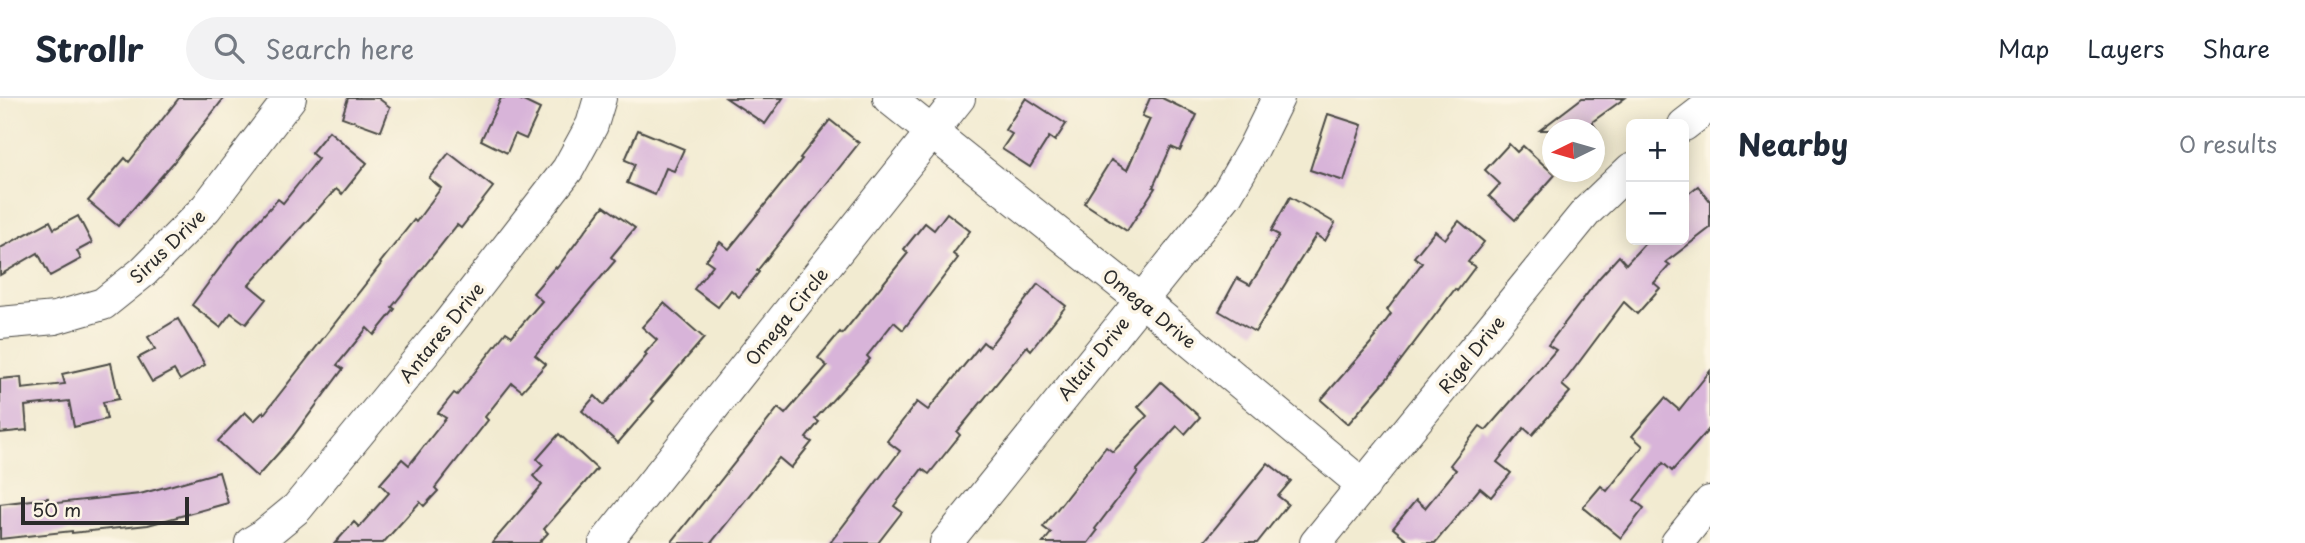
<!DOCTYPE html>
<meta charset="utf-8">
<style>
:root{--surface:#fff;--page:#f2f2f3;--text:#1f2937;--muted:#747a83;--line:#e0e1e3}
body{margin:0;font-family:"Playpen Sans",sans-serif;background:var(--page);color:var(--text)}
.controls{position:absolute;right:21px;top:21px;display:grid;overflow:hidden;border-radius:10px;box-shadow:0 4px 18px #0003}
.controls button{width:63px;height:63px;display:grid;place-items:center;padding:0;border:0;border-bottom:2px solid var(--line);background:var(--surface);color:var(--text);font:35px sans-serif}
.compass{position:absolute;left:1542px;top:21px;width:63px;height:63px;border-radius:50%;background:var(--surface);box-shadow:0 4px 18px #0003;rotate:265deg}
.scale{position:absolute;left:21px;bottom:18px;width:168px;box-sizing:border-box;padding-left:7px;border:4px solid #2b2b2b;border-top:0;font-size:19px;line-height:24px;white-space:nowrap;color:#2b2b2b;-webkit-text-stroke:5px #fcf5e5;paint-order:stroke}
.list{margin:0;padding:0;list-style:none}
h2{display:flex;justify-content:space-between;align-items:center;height:91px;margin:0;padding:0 28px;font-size:30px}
h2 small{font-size:23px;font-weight:400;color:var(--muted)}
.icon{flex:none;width:38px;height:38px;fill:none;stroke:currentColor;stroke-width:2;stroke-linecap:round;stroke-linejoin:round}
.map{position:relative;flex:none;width:1710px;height:445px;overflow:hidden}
header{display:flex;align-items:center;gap:42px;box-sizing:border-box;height:98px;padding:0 35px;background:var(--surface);border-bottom:2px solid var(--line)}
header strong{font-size:33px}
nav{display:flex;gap:38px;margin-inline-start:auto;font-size:24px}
.search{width:490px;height:63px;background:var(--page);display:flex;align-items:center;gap:18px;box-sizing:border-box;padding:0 24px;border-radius:38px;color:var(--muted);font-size:26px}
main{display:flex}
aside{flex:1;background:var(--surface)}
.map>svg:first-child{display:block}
.building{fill:#d8b4d9}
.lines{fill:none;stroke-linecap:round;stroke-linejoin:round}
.minor-casing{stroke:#494844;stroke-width:34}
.minor{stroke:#fff;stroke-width:32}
.labels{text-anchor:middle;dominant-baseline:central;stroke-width:7;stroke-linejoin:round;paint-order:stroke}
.street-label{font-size:18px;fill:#2b2b2b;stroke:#fcf5e5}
</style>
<header>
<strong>Strollr</strong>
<div class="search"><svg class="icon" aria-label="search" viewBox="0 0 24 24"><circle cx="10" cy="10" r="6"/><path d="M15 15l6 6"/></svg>Search here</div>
<nav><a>Map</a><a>Layers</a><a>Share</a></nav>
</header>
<main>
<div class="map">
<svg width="1710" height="445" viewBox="0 0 1710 445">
<rect width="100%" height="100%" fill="#fcf5e5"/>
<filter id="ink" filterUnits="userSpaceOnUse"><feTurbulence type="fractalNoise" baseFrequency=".0143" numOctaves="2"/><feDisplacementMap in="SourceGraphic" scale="14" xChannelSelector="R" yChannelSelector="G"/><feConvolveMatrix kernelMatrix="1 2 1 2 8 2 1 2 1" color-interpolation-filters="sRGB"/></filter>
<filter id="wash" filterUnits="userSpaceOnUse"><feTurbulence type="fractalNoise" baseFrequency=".00686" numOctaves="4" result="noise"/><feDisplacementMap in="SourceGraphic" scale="28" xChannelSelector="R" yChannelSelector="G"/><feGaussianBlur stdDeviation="1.57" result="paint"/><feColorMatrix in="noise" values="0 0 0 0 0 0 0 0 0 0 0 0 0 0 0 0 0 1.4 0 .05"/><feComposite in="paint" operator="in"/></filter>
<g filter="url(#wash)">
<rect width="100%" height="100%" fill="#f2ebd1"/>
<g id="blocks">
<g class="building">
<polygon points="179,0 224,0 173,65 118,128 88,103 125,60 129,64"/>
<polygon points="348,0 378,0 390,9 381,33 342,19"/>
<polygon points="501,0 517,0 540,11 526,41 515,36 507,55 481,42"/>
<polygon points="726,0 783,0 765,26"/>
<polygon points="1026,0 1066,26 1055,43 1049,39 1030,69 1002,51 1012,36 1005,32"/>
<polygon points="1150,0 1162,0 1197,17 1180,53 1171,49 1153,89 1155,90 1127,133 1084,105 1111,62 1127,72 1150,21 1142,18"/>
<polygon points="1582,0 1625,0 1592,24 1597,32 1540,32"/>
<polygon points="1328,16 1362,27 1344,83 1310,72"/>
<polygon points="830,22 859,45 757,173 759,174 739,199 731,192 718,209 694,191 713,167 706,162 720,144 729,151 802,61 800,60"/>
<polygon points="638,32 684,51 674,73 666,70 655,97 627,85 635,66 625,62"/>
<polygon points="329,33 367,65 342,96 336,91 249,187 266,201 246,226 231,215 220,229 192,207 239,144 278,101 283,105 318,61 311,55"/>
<polygon points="1509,46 1517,54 1523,48 1555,77 1515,122 1489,98 1500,86 1485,72"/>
<polygon points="449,55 493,89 461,130 457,127 392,209 395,211 374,237 367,230 337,267 343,271 291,341 257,379 218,343 245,314 254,323 263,314 264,316 381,166 380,165 414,122 416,124 441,90 429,80"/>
<polygon points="1698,88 1710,103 1710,130 1666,164 1670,167 1654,185 1660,190 1637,216 1624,204 1562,287 1570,294 1532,337 1524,330 1497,364 1511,375 1491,399 1480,390 1435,445 1411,445 1393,430 1416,402 1425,410 1456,372 1450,367 1480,328 1486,332 1556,252 1548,247 1600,179 1619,158 1626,166 1648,142 1684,142 1684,99"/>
<polygon points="1290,99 1335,125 1325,143 1316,137 1255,234 1219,213 1237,180 1250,187 1259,173 1279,137 1271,133"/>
<polygon points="604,108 635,130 611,159 615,163 535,257 546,266 522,293 512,285 485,319 488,322 435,390 438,393 424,408 420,404 383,445 335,445 354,424 359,429 389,395 380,386 402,361 409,367 446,320 438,315 454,295 457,297 506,234 512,238 542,203 533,195 555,169 557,170"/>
<polygon points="947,115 970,133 953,156 958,160 903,232 894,224 867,258 870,261 815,321 819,324 806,340 812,344 791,370 779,360 711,445 671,445 778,310 785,316 827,268 818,260 840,234 842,236 908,155 904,151 925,125 934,132"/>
<polygon points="78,118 92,145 77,153 81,161 50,178 38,155 0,177 0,150 50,123 54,131"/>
<polygon points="1459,123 1484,144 1468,164 1475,169 1457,193 1455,191 1386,282 1348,326 1321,302 1376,239 1375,238 1391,216 1387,212 1422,165 1414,159 1435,133 1445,141"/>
<polygon points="1038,186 1066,208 1031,252 1027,248 957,334 960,337 929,376 922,371 894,408 902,414 878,445 830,445 900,353 887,343 917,304 928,312 983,244 989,249"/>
<polygon points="664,205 704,240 651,301 654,303 618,345 582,313 595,298 604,307 647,257 645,255 657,242 642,229"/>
<polygon points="178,221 205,267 180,282 174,272 152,284 138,260 155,251 148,239"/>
<polygon points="111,265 119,301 103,304 107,321 74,329 69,303 25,308 27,332 0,335 0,281 21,279 22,291 65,286 62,276"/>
<polygon points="1710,273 1710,330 1672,373 1663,365 1634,402 1644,410 1621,440 1583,409 1601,388 1607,393 1643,348 1632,338 1665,300 1679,312"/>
<polygon points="1161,284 1200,319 1185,336 1177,328 1136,373 1138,374 1095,431 1097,433 1088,445 1043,445 1051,435 1043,429 1106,349 1113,354 1147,318 1138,309"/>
<polygon points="559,336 597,371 544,431 548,435 539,445 492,445 542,387 533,378 543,367 537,361"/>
<polygon points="1268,365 1291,383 1278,398 1288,406 1257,445 1203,445"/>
<polygon points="219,374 228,405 148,427 72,435 72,433 0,441 0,406 48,400 48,406 140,396"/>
</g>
</g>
</g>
<g filter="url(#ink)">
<use href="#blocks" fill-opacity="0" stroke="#494844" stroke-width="2"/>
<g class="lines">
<defs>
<g id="minor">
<polyline points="889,0 1140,201 1364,388"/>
<polyline points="1684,27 1710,7"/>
<polyline points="0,225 55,220 103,206 143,174 206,110 290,0"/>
<polyline points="251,445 264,437 297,410 448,226 568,71 592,27 600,0"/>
<polyline points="605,445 959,0"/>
<polyline points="946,445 1227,96 1253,51 1278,0"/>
<polyline points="1316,445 1587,113 1631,71"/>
<polyline points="1677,445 1710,404"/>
</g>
</defs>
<use href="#minor" class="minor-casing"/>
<use href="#minor" class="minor"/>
</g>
</g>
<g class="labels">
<g class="street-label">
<text transform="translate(167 148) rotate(-44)">Sirus Drive</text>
<text transform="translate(1150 210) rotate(39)">Omega Drive</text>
<text transform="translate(786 218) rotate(-51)">Omega Circle</text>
<text transform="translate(441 234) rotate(-51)">Antares Drive</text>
<text transform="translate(1471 256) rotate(-51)">Rigel Drive</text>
<text transform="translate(1093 260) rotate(-51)">Altair Drive</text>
</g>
</g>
</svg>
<div class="controls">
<button>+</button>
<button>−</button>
</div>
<svg class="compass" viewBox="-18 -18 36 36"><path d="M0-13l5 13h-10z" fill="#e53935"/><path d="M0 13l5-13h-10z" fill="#747a83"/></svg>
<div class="scale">50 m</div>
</div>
<aside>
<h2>Nearby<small>0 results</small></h2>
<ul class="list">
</ul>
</aside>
</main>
